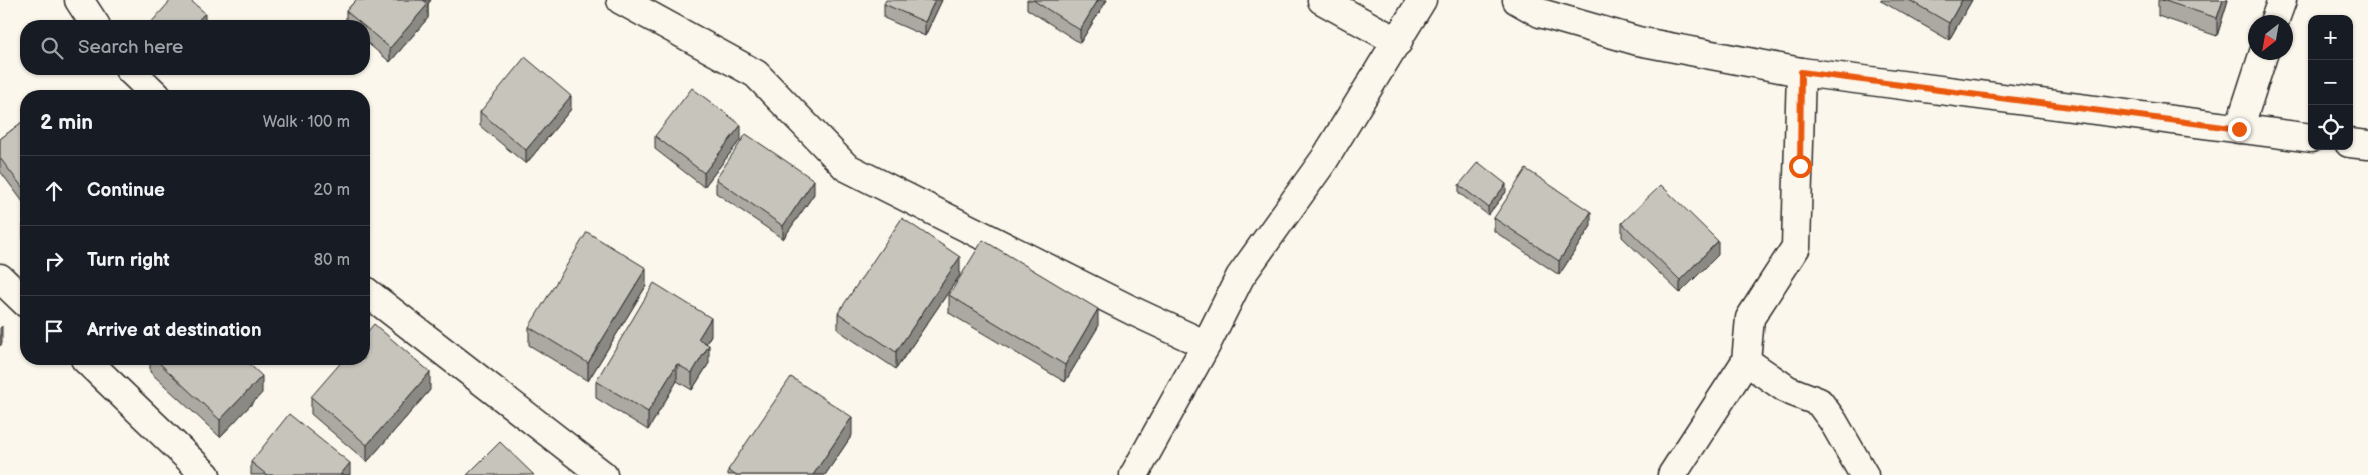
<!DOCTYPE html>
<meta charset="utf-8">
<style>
:root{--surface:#171b24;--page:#242831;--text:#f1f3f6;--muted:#9ea1a6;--line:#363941}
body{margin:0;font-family:"Balsamiq Sans",sans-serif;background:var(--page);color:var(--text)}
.controls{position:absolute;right:15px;top:15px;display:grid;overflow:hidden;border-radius:10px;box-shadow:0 1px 4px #0004}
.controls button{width:45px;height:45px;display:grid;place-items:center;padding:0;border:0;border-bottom:1px solid var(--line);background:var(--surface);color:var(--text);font:25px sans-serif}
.compass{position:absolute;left:2248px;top:15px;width:45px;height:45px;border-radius:50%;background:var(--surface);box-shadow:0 1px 4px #0004;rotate:211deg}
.stop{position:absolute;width:15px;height:15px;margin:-11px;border:4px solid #ea580c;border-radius:50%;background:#fff}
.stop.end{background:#ea580c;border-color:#fff;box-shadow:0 1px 5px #0008}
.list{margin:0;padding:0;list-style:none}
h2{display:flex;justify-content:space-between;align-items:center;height:65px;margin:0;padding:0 20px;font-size:21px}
h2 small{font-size:16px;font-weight:400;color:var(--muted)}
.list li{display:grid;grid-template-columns:32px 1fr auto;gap:15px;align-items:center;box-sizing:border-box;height:70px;padding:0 20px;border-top:1px solid var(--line)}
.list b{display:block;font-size:19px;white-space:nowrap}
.list em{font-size:16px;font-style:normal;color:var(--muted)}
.icon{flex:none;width:28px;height:28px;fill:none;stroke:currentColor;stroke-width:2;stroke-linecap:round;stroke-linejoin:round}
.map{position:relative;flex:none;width:2368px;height:475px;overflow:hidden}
.search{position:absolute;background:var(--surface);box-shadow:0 1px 4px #0004;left:20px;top:20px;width:350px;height:55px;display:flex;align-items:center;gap:12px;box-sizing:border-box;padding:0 18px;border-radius:20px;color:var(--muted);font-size:19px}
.panel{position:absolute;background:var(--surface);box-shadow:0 1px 4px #0004;left:20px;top:90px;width:350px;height:275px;border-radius:20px}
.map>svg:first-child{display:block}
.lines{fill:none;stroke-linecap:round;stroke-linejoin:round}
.minor-casing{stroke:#2b2b2b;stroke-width:31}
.minor{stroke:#fbf7ec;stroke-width:28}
.wall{fill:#aba9a2;stroke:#2b2b2b}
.shaded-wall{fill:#8b8984;stroke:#2b2b2b}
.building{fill:#c7c4bc;stroke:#2b2b2b}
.route{stroke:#ea580c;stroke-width:6}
</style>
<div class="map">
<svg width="2368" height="475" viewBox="0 0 2368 475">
<rect width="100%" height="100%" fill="#fbf7ec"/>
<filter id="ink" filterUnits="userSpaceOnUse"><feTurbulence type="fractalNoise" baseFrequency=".02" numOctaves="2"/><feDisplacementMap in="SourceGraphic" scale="10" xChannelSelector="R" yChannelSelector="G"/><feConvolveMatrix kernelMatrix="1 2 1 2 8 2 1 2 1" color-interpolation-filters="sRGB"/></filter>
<g filter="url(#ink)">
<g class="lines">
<defs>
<g id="minor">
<polyline points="79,0 96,26"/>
<polyline points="621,0 756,74 846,167 1133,311 1206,345"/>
<polyline points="1322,0 1398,42"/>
<polyline points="1517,0 1540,13 1638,41 1801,72 2312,138"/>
<polyline points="2274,22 2282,0"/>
<polyline points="129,69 157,96"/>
<polyline points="2239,129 2264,52"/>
<polyline points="2349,143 2368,145"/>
<polyline points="0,278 26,303"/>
<polyline points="364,290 603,475"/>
<polyline points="85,359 206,475"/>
<polyline points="1746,361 1788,390 1819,402 1833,421 1864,475"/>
<polyline points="1134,475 1206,345 1240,277 1324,160 1422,0"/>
<polyline points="1672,475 1746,361 1750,318 1796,247 1801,72"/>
</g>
</defs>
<use href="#minor" class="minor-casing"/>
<use href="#minor" class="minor"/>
</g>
<g class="wall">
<polygon points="356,0 431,0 428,4 428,18 390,62 364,40 364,26 348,26 346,25 346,11"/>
<polygon points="942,0 925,36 884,18 884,4"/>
<polygon points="1027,0 1107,0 1080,43 1027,9"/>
<polygon points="1881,0 1972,0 1949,40 1881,1"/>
<polygon points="2158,0 2228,0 2217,36 2158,16"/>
<polygon points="571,109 526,164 480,126 480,112"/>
<polygon points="26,119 26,206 0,171 0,139"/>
<polygon points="655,136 741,139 704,187 655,149"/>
<polygon points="716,179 814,194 783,239 716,193"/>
<polygon points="1459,185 1506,192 1488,215 1459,193"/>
<polygon points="1494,218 1591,226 1559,275 1494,231"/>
<polygon points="26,223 26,243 23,239 23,225"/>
<polygon points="1622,223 1718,255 1680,293 1622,237"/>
<polygon points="960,275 896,369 838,330 838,313"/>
<polygon points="646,286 588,381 529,345 529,327"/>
<polygon points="949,295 1098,327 1065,382 949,313"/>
<polygon points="711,335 706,344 709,363 692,390 677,381 648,430 596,398 596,381"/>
<polygon points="150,359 244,359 262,393 220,437 150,372"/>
<polygon points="430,390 367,462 311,414 311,397"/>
<polygon points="852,435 825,475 728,475 728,470"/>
<polygon points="251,462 350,475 251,475"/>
</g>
<g class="shaded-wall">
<polygon points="421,0 431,0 421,12"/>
<polygon points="935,0 942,0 925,36 925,22"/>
<polygon points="1098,0 1107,0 1080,43 1080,30"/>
<polygon points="1962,0 1972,0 1949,40 1949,23"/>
<polygon points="2223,0 2228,0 2217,36 2217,18"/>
<polygon points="428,4 428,18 390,62 390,48"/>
<polygon points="205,13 205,26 193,26"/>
<polygon points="571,96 571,109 526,164 526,150"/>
<polygon points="741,125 741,139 704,187 704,173"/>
<polygon points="814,180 814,194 783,239 783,226"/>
<polygon points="1506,184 1506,192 1488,215 1488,207"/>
<polygon points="1591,212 1591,226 1559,275 1559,261"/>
<polygon points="1718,241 1718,255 1680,293 1680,280"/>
<polygon points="960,257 960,275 896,369 896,352"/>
<polygon points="646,268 646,286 588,381 588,363"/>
<polygon points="1098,309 1098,327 1065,382 1065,365"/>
<polygon points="711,318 711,335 698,357 698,339"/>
<polygon points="2,326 2,344 0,346 0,328"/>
<polygon points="709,345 709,363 692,390 692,373"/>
<polygon points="677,364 677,381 648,430 648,412"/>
<polygon points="430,372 430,390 367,462 367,445"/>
<polygon points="262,376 262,393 220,437 220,420"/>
<polygon points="852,417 852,435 825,475 813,475"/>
<polygon points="350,463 350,475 340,475"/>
</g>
<g class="building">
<polygon points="171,0 190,0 205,13 193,26 148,26"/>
<polygon points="356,0 423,0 428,4 390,48 346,11"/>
<polygon points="886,0 935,0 925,22 884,4"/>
<polygon points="1033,0 1098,0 1080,30"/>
<polygon points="1909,0 1962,0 1949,23"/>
<polygon points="2162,0 2223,0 2217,18"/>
<polygon points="525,57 571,96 526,150 480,112"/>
<polygon points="692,88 741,125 704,173 655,136"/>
<polygon points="26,119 26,192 0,158 0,139"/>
<polygon points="746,134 814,180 783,226 716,179"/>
<polygon points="1478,162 1506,184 1488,207 1459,185"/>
<polygon points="1526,169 1591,212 1559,261 1494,218"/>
<polygon points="1661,185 1718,241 1680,280 1622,223"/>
<polygon points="902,218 960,257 896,352 838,313"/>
<polygon points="26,223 26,230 23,225"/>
<polygon points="587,232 646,268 588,363 529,327"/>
<polygon points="983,240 1098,309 1065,365 949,295"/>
<polygon points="654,283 711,318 698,339 709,345 692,373 677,364 648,412 596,381"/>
<polygon points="374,324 430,372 367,445 311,397 344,359 364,359 364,336"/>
<polygon points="155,359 244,359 262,376 220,420"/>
<polygon points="791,377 852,417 813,475 735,475 728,470"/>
<polygon points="289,414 350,463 340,475 267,475 251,462"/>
<polygon points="500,442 534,475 467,475"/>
</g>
</g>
<g class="lines" filter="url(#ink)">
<polyline class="route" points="1800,166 1801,72 2239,129"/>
</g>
</svg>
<div class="controls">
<button>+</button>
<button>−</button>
<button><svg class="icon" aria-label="locate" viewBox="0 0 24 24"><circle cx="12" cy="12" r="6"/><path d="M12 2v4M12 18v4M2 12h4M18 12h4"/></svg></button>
</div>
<svg class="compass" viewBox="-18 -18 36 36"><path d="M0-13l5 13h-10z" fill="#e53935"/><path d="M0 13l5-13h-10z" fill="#9ea1a6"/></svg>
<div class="stop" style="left:1800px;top:166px"></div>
<div class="stop end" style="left:2239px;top:129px"></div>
<div class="search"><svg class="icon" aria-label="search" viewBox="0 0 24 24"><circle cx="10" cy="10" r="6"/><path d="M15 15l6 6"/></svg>Search here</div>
<section class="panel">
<h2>2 min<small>Walk · 100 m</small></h2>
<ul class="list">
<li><svg class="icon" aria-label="ahead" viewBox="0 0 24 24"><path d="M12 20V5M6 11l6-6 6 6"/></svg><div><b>Continue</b></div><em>20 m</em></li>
<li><svg class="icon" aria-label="right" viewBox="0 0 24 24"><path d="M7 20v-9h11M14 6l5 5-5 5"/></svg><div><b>Turn right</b></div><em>80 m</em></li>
<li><svg class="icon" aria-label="arrive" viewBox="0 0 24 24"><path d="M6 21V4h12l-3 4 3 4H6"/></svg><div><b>Arrive at destination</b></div></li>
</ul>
</section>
</div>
